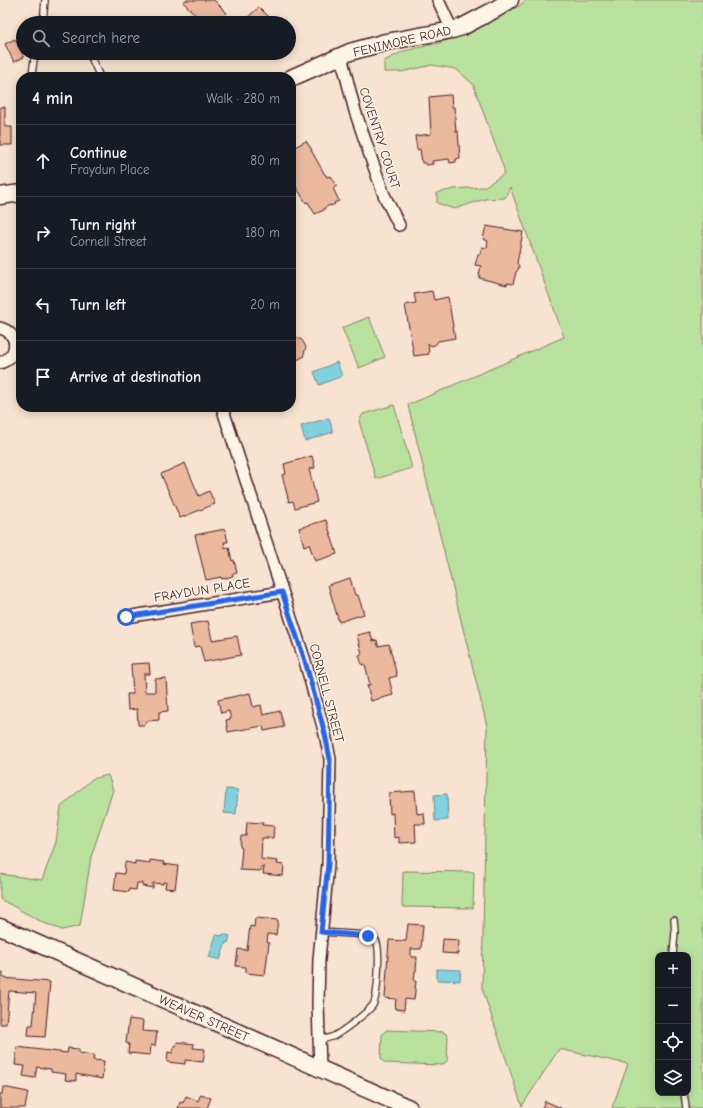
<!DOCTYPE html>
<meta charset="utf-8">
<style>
:root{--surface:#171b24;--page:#20242c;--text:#f1f3f6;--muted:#9ea1a6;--line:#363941}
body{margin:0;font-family:"Comic Neue",sans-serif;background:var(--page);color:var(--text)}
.controls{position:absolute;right:12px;bottom:12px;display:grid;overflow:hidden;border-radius:8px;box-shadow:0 2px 10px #0003}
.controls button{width:36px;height:36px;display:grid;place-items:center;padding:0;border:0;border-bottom:1px solid var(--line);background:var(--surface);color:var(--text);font:20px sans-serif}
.stop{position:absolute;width:12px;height:12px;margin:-9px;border:3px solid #2563eb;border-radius:50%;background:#fff}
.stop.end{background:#2563eb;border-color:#fff;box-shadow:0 1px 4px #0008}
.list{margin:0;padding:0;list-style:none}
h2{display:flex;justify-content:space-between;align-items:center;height:52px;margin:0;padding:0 16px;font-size:17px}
h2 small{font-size:13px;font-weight:400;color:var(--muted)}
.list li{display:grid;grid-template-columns:26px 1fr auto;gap:12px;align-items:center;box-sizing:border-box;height:72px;padding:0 16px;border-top:1px solid var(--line)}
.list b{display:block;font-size:15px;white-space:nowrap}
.list p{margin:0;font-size:13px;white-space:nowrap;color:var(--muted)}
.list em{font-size:13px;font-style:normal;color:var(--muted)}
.icon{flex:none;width:22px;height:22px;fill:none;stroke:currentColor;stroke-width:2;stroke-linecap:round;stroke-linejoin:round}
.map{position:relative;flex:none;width:703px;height:1108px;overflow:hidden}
.search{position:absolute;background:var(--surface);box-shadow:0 2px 10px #0003;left:16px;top:16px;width:280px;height:44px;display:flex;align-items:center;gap:10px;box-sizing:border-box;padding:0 14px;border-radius:22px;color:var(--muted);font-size:15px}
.panel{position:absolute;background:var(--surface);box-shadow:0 2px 10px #0003;left:16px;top:72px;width:280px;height:340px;border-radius:16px}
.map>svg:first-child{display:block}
.green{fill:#b9e29f;stroke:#828065;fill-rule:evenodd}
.water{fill:#81d1de;stroke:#6b8a96}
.building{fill:#ebb99d;stroke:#4a1f2b}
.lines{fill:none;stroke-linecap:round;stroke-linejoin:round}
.lane-casing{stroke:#4a1f2b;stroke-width:8}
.street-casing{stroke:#4a1f2b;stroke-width:14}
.secondary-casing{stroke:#4a1f2b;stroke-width:19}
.lane{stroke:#fcf5e5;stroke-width:5.5}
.street{stroke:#fcf5e5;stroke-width:11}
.secondary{stroke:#fcf5e5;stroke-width:16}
.route{stroke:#2563eb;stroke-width:5}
.labels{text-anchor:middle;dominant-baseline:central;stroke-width:3;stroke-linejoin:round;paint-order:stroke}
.street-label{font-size:13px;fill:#4a1f2b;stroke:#fcf5e5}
</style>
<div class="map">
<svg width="703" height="1108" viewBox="0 0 703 1108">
<rect width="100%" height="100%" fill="#f7e3cf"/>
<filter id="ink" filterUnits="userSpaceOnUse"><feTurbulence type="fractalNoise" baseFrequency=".025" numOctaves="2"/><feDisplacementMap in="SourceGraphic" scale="8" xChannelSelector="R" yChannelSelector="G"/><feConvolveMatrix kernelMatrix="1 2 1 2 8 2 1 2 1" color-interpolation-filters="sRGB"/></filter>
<g filter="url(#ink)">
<g class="green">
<path d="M526 0H703V1108H612L628 1064 559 1049 522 1106 482 988 487 726 408 405 564 337 510 187 505 198 485 199 454 209 437 203V193L454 189 484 187 504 174V169L473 84 456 69 432 65 401 72H384V61L404 51 439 43 456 37 455 34 519 6ZM658 955H688V1093H658Z"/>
<polygon points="369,317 385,357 359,368 342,328"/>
<polygon points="394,405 412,468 376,479 359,421 363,414"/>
<polygon points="108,775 113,790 91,857 80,926 62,930 44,923 0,899 0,874 42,880 56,842 61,807 92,779"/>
<polygon points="403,871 474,872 473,908 402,907"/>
<polygon points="386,1030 444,1032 448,1036 447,1061 442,1065 385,1063 381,1058 382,1035"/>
</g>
<g class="water">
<polygon points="337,362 342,376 319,385 314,372"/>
<polygon points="329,418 333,432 305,441 301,426"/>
<polygon points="226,789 238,790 236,814 224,813"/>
<polygon points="447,794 448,820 435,821 434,795"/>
<polygon points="223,934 230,936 228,943 226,942 220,960 209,957 216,935 222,936"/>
<polygon points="437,969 461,970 460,981 437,980"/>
</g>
<g class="building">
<polygon points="186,0 214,0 227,13 217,23 201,23 202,22 183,2"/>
<polygon points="259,7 269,17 263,23 251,23 247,18"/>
<polygon points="15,39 24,57 14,62 5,44"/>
<polygon points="448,95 451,95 452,107 454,107 456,132 458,131 460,158 456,159 456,162 450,163 449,159 432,161 433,164 426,165 426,163 422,163 420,149 417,150 415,136 431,134 429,97"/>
<polygon points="0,107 5,107 5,127 12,127 12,145 0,145"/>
<polygon points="306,141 312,150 311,150 325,175 326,175 327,177 331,176 337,186 333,188 339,201 334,203 335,204 331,206 330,205 324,208 324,210 315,214 308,202 306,203 295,185 294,186 291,184 291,149"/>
<polygon points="486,226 523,232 517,263 519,266 518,270 516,272 513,284 507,283 507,285 479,278 480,275 479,275 481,266 475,265 478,254 480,254 482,247 487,248 488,241 483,239"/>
<polygon points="432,291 434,300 448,297 455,338 438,341 435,345 431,346 428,343 429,354 414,356 405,305 416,303 414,294"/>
<polygon points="295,337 302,340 306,347 303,357 297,360 294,365 291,366 291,339"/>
<polygon points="312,456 315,468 309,469 317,502 295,508 293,501 289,502 282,475 286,474 284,464"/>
<polygon points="185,463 199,496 209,491 215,504 180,518 161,474"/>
<polygon points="326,520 337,554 315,561 309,544 304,546 299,528"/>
<polygon points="225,529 228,542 224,542 225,548 229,547 232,561 234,560 237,573 232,574 233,576 222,579 221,577 206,580 195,535"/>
<polygon points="350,578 355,595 358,595 364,614 339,622 328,585"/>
<polygon points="208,621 212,640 237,636 241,655 204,662 200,646 194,647 190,624"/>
<polygon points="370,632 373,641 377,640 378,646 389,644 397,676 389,678 393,695 371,701 367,685 370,685 365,664 362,665 359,655 362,654 357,635"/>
<polygon points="149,663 150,674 144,674 145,692 155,692 155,679 166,678 168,711 159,712 159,720 147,721 144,725 138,725 137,709 128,710 127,694 133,694 131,664"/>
<polygon points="250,693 253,707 261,705 263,715 280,711 284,727 264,731 263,726 228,732 226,720 231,719 229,711 221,713 218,700"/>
<polygon points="415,791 417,814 424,813 425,824 415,824 416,842 399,843 399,837 394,838 393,813 390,814 389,793"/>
<polygon points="247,822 263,823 262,825 274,826 273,838 262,838 261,859 278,861 277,864 284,865 283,876 263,874 264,867 261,867 261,871 240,870 242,848 240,847 241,836 246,836"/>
<polygon points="150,860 164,862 163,864 178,866 175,889 165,888 166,882 163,882 163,884 153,883 153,888 142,886 142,883 137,883 136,890 129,889 129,892 114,890 116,873 124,874 125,862 135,864 135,861 150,863"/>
<polygon points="255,918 278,920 276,935 268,934 267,942 269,943 265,975 246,973 246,967 236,966 238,949 247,950 250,926 254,927"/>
<polygon points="408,924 423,925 421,949 411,949 411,957 417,957 416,971 415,971 414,981 416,981 414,1000 405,999 404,1010 395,1009 396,999 385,998 389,940 406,941"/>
<polygon points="443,939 459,940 458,954 442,953"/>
<polygon points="0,972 3,972 3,978 50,982 45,1037 28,1036 29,1025 33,1025 36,993 9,991 6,1024 0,1024"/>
<polygon points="129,1019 143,1021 142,1031 157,1032 155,1046 151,1045 150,1055 128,1053 129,1044 126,1043"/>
<polygon points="177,1042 194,1044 193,1048 205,1049 203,1062 185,1060 185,1064 167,1062 168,1052 173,1053 174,1046 176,1046"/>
<polygon points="17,1047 67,1053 68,1048 79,1049 79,1053 94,1055 93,1060 104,1061 102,1079 76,1074 76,1081 65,1080 66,1074 51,1072 51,1069 37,1067 35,1078 23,1076 25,1066 15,1065"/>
<polygon points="3,1087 28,1092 25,1108 0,1108 0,1094 2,1094"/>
<polygon points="201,1094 211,1098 207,1108 178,1108 180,1102 183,1103 186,1096 198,1101"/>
<polygon points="545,1101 561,1108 542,1108"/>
</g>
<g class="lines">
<defs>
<g id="lane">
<polyline points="43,23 45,0"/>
<polyline points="89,53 100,77"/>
<polyline points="33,77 32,74 35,53"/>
<polyline points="673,955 675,932 674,920"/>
<path d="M319 1040C324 1039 330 1038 334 1036 343 1031 367 1013 373 1005 378 996 380 953 377 943 376 939 373 937 368 935L321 932"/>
<polyline points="684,1093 686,1108"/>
</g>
<g id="street">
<polyline points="438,0 452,30"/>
<polyline points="341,56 355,111 372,161 384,195 399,225"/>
<path d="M0 328C20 333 19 357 0 363"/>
<polyline points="222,407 305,661 325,734 330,759 328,864 319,959 318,1003 320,1070"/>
<polyline points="126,617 282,592"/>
</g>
<g id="secondary">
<polyline points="291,78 350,52 386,42 452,30 462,27 496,9 510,0"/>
<polyline points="0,196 21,193"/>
<polyline points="0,927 409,1108"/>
</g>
</defs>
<use href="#lane" class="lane-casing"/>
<use href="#street" class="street-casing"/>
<use href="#secondary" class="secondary-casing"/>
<use href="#lane" class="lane"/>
<use href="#street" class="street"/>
<use href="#secondary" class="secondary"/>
</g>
</g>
<g class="lines" filter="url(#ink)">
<polyline class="route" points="126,617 282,592 305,661 325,734 330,759 328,864 321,932 368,936"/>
</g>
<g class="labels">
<g class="street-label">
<text transform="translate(402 41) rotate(-13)">FENIMORE ROAD</text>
<text transform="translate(380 138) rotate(72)">COVENTRY COURT</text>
<text transform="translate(202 590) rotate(-9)">FRAYDUN PLACE</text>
<text transform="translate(327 693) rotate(75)">CORNELL STREET</text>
<text transform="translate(204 1018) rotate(24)">WEAVER STREET</text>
</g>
</g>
</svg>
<div class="controls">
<button>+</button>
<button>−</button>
<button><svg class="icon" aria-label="locate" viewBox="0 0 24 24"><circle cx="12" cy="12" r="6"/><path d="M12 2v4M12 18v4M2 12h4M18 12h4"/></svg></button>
<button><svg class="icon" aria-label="layers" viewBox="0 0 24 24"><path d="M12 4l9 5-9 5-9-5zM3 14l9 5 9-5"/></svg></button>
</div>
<div class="stop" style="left:126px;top:617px"></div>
<div class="stop end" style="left:368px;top:936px"></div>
<div class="search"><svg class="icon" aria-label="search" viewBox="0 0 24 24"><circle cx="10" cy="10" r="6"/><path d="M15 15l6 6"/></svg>Search here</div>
<section class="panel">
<h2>4 min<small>Walk · 280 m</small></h2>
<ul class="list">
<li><svg class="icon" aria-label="ahead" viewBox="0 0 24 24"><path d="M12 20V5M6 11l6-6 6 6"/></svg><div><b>Continue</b><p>Fraydun Place</p></div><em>80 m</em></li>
<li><svg class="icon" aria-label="right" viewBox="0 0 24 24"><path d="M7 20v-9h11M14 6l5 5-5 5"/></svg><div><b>Turn right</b><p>Cornell Street</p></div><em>180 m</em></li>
<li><svg class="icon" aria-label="left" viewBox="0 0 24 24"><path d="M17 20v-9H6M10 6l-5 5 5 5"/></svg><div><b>Turn left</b></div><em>20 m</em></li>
<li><svg class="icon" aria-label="arrive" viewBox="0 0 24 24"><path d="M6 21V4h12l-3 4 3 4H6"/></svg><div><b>Arrive at destination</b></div></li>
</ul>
</section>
</div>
